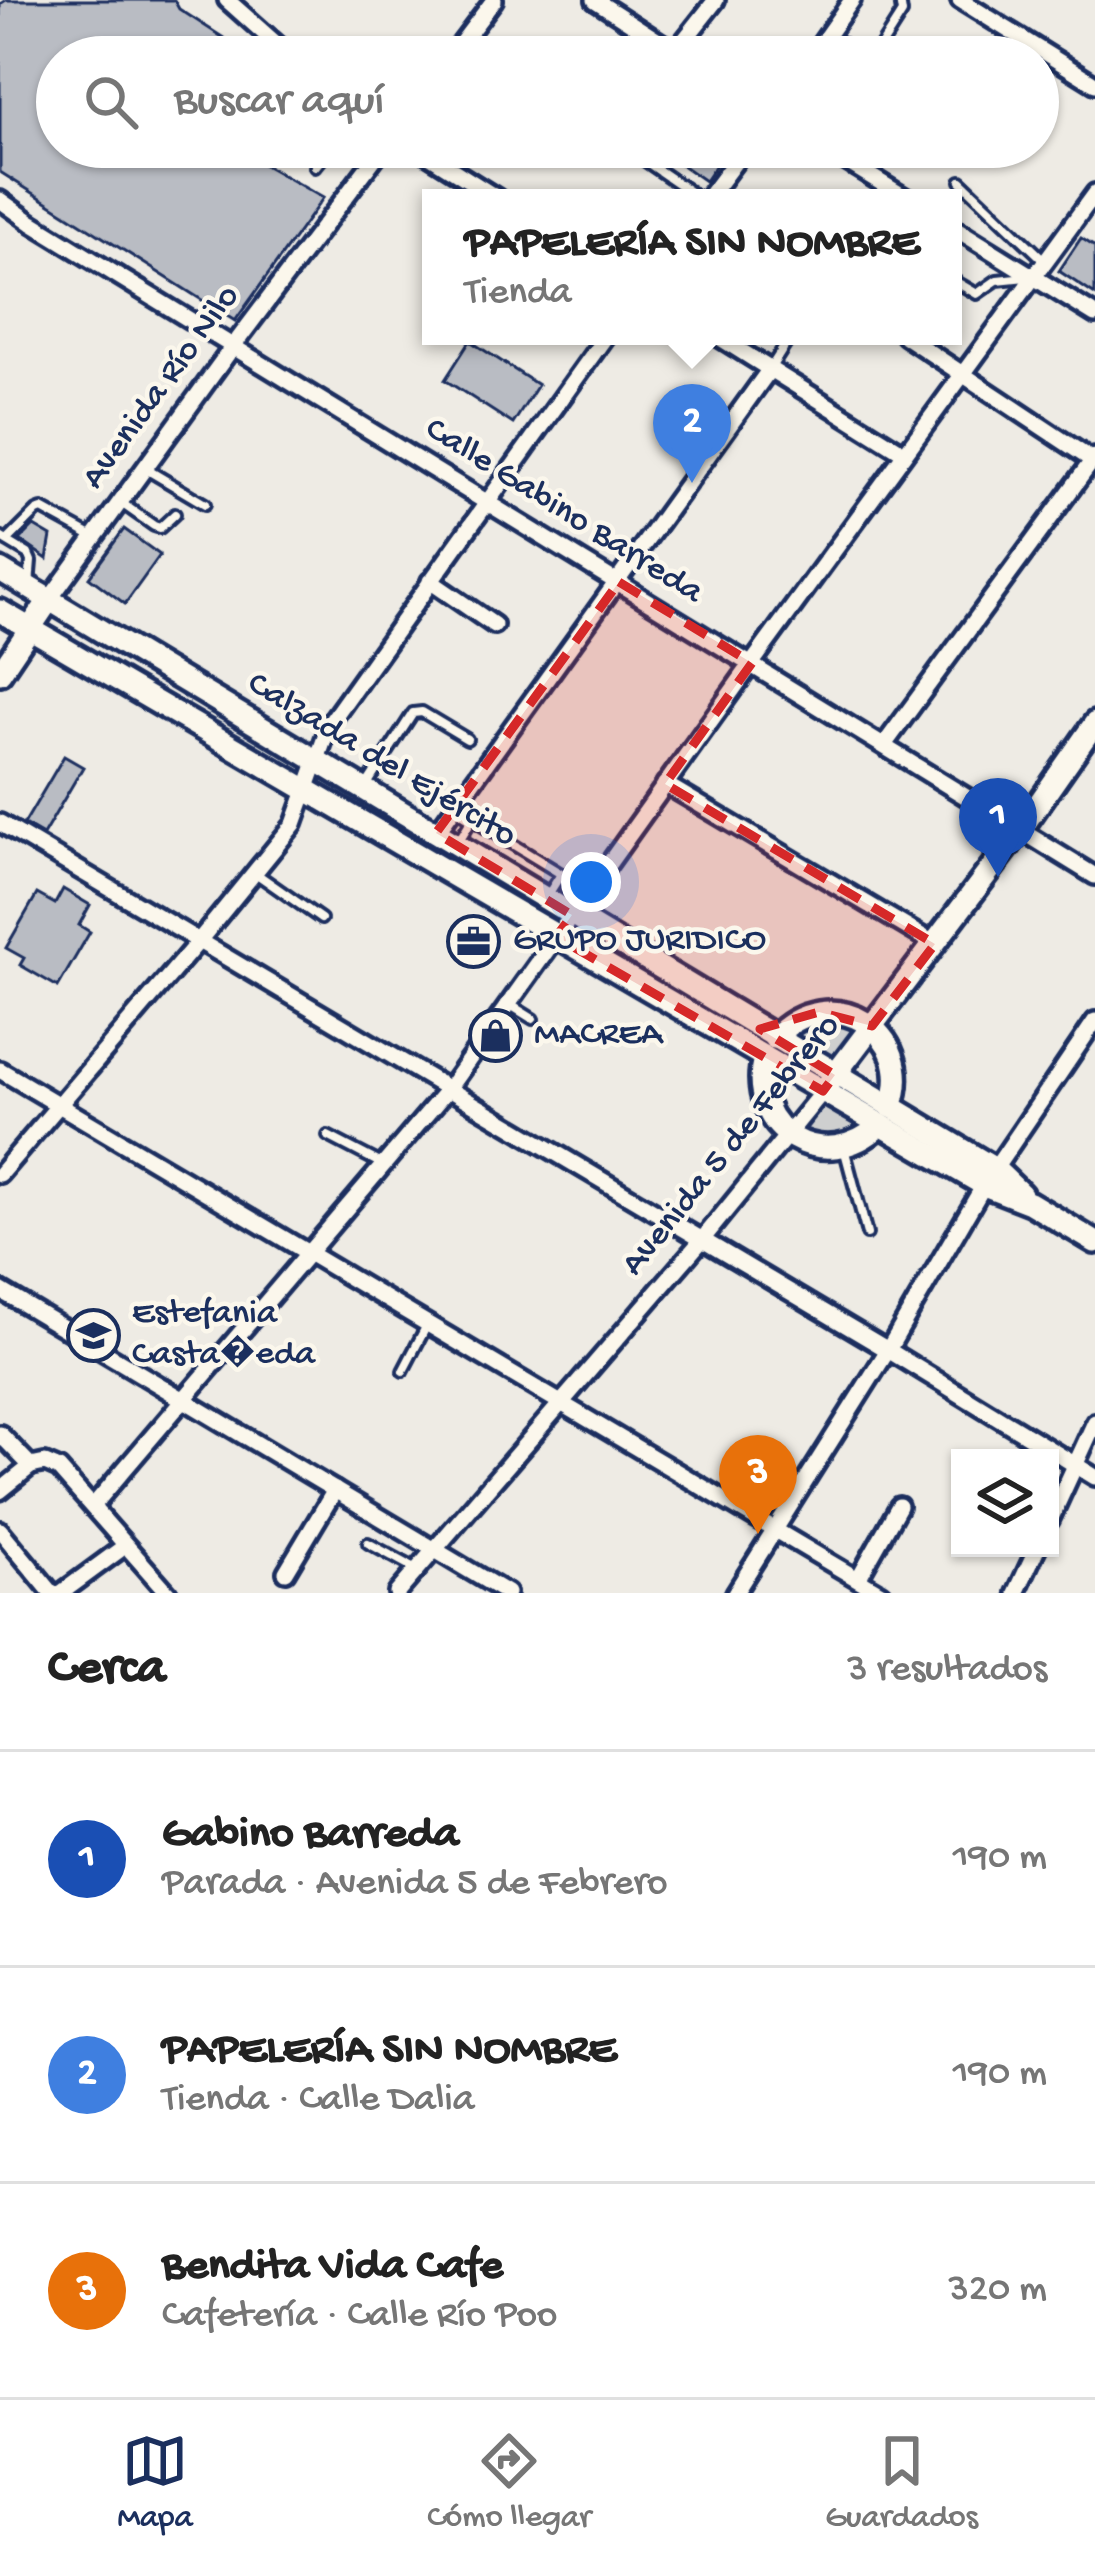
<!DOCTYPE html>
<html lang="es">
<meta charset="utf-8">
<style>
:root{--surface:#fff;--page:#f2f2f2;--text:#222;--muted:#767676;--line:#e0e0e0;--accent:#1b2f5e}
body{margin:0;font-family:"Gochi Hand",sans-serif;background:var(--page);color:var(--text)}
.controls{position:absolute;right:36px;bottom:36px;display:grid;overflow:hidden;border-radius:0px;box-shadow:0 3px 9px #0004}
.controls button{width:108px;height:108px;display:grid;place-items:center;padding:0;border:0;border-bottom:3px solid var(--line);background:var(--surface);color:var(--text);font:60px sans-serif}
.you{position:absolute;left:591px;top:882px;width:42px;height:42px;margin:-30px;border:9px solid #fff;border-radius:50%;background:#1a73e8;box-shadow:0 0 0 18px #1a73e833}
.badge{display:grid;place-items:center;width:78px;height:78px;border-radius:50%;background:var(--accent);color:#fff;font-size:39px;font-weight:700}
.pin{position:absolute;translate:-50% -99px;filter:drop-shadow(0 3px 6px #0008)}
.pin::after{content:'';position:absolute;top:63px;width:42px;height:36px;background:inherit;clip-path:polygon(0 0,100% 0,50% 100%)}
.popup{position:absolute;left:422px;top:189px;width:540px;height:156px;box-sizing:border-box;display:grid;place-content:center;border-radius:0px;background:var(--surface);filter:drop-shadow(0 3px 9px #0005);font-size:39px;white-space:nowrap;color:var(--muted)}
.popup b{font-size:45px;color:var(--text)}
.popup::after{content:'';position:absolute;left:50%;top:100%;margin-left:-24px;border:24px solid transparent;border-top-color:var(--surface)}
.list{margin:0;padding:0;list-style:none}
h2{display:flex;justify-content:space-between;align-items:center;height:156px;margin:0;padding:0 48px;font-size:51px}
h2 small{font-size:39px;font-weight:400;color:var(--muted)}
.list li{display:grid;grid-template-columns:78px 1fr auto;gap:36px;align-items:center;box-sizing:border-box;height:216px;padding:0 48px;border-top:3px solid var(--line)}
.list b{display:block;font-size:45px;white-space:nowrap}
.list p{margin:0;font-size:39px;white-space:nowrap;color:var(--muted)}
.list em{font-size:39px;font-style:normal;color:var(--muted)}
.icon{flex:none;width:66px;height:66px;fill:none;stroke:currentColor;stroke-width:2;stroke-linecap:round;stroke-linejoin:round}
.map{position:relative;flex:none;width:1095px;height:1593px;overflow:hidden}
.search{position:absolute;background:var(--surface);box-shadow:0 3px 9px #0004;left:36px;right:36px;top:36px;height:132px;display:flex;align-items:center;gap:30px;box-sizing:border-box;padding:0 42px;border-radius:66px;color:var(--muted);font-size:45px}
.sheet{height:804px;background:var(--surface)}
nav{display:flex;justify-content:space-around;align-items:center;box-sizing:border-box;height:168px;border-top:3px solid var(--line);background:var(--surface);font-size:33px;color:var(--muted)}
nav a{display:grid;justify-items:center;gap:6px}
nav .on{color:var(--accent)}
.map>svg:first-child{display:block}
.green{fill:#cecfcf;stroke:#747f96;stroke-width:3}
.building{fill:#b9bcc3;stroke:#1b2f5e;stroke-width:3}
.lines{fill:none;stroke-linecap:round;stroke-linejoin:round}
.lane-casing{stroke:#1b2f5e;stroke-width:16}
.street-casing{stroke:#1b2f5e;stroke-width:24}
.secondary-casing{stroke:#1b2f5e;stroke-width:30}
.lane{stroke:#fbf7ec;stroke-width:8}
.street{stroke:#fbf7ec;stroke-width:15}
.secondary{stroke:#fbf7ec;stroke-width:21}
.marked{fill:#d62828;fill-opacity:0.2;stroke:#d62828;stroke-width:9;stroke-dasharray:24 15;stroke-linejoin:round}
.labels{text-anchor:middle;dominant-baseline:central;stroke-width:9;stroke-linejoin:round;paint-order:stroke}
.street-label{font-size:36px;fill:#1b2f5e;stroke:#fbf7ec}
.poi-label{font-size:36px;fill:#1b2f5e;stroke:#fbf7ec;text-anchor:start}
</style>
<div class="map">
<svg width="1095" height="1593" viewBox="0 0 1095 1593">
<rect width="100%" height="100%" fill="#eeebe4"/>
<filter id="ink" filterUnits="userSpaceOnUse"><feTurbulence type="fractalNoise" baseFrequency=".00833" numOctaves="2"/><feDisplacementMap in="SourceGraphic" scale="24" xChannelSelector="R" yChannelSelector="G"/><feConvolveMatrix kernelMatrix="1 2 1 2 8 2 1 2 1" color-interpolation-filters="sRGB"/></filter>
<g filter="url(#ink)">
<g class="green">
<polygon points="806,1017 861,1026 836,1062 788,1030"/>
<polygon points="826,1096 869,1121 857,1135 819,1141 799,1130"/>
</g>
<g class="building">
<polygon points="6,0 174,0 179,9 253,57 57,57 57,147 233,147 323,198 235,321 0,172 0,4"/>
<polygon points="656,147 728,147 705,181"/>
<polygon points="1081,238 1095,247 1095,295 1059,271"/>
<polygon points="470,341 538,385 513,424 445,380"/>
<polygon points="34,526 51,536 47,559 20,540"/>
<polygon points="124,529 160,555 125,604 89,577"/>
<polygon points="64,756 83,767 43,835 24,824"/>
<polygon points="63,889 90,905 79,925 90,932 58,987 20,965 24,958 6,948 37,894 55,904"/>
</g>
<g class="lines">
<defs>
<g id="lane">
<polyline points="828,35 866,57"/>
<polyline points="874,57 902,13 900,0"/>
<polyline points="625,147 699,198"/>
<polyline points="315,167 331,147"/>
<polyline points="961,181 1044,260"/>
<polyline points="953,280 977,294 997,280 1026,277"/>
<polyline points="770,369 791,336"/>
<polyline points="146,469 205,504"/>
<polyline points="120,502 154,526 160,528 175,514"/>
<polyline points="0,537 28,554 31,561 29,586"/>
<polyline points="7,541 37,511 42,509 93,537"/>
<polyline points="366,786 413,713 422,712 467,739"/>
<polyline points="455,809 589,891"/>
<polyline points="457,844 472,819"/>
<polyline points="254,872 321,919"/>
<polyline points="546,898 561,874"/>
<polyline points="509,1004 533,1019"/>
<polyline points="328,1136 382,1164"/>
<polyline points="844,1148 867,1234"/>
<polyline points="403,1371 427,1325"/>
<polyline points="368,1543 416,1569"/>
</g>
<g id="street">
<polyline points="227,0 291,57"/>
<polyline points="595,0 683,57"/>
<polyline points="960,0 1095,84"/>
<polyline points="675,52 716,0"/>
<polyline points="451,57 494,0"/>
<polyline points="812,57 852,0"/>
<polyline points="416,147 497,198"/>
<polyline points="823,147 906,198"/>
<polyline points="708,198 746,147"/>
<polyline points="0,200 32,223 1095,876"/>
<polyline points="953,227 1095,315"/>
<polyline points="717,336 904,453"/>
<polyline points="905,336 1095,462"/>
<polyline points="430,581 494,625"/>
<polyline points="49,600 234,345 383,147"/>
<polyline points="884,745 1095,457"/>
<polyline points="665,784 935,944"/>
<polyline points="0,823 888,1350 1095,1477"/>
<polyline points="436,833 770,369"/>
<polyline points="0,1070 881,1593"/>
<polyline points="0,1174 198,942 294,824 330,723 606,336"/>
<polyline points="0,1290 507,1593"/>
<polyline points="0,1434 31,1466"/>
<polyline points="31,1466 45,1463 59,1469 168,1593"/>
<polyline points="0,1491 31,1466"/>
<polyline points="93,1506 448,1089 752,663 1095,193"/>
<polyline points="1050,1520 1095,1422"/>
<polyline points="0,1530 52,1593"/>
<polyline points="286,1572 335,1490"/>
<polyline points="858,1579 899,1506"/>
<polyline points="61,1593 125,1546"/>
<polyline points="397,1593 701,1241 823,1091"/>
<polyline points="735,1593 888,1350 984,1185 1095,1021"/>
<polyline points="1016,1593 1037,1548"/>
</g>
<g id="secondary">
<polyline points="0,570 995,1169 1021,1194"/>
<polyline points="0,611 984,1185 1030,1203 1095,1242"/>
<polyline points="0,673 49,600"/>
<path d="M774 1038C829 978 919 1031 891 1107"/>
<path d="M764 1057C745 1131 825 1177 880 1125"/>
<polyline points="828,1084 1021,829 1095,723"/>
</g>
</defs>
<use href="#lane" class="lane-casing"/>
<use href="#street" class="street-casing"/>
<use href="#secondary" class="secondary-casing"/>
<use href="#lane" class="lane"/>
<use href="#street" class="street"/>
<use href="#secondary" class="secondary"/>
</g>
</g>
<path class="marked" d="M619 582 752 663 665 784 935 944 872 1026 819 1012 760 1029 835 1075 823 1091 556 937 572 915 436 833Z"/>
<defs>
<symbol id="office-ring" viewBox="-11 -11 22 22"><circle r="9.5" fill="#fbf7ec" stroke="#1b2f5e" stroke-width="1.5"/><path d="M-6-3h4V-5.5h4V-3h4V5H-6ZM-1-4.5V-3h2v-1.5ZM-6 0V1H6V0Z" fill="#1b2f5e"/></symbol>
<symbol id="shop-ring" viewBox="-11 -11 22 22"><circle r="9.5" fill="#fbf7ec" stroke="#1b2f5e" stroke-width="1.5"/><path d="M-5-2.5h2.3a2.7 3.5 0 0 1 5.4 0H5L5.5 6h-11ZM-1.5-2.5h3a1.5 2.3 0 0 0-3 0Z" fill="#1b2f5e"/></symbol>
<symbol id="school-ring" viewBox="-11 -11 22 22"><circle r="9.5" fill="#fbf7ec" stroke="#1b2f5e" stroke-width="1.5"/><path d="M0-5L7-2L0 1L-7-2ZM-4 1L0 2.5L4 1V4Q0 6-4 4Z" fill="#1b2f5e"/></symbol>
</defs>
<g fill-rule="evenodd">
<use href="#office-ring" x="444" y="912" width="59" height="59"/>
<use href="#shop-ring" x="466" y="1006" width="59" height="59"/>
<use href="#school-ring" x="64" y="1306" width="59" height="59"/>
</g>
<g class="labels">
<g class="street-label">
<text transform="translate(162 388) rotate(-54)">Avenida Río Nilo</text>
<text transform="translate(563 512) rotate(32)">Calle Gabino Barreda</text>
<text transform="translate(381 761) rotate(31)">Calzada del Ejército</text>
<text transform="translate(732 1146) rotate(-51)">Avenida 5 de Febrero</text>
</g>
<g class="poi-label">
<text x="513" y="941">GRUPO JURIDICO</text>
<text x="534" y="1035">MACREA</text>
<text x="132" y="1314">Estefania<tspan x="132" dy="41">Casta�eda</tspan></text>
</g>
</g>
</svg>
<div class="controls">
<button><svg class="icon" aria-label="layers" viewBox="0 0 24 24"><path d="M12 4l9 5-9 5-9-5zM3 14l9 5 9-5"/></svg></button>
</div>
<div class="you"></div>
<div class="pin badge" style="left:998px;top:877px;background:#1a4fb4">1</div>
<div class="pin badge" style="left:692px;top:483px;background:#3f7fe0">2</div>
<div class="popup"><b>PAPELERÍA SIN NOMBRE</b>Tienda</div>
<div class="pin badge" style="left:758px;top:1534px;background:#e8710a">3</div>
<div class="search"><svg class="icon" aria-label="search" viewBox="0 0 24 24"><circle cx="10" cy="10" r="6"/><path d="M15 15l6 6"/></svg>Buscar aquí</div>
</div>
<section class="sheet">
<h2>Cerca<small>3 resultados</small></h2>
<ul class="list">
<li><span class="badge" style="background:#1a4fb4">1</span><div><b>Gabino Barreda</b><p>Parada · Avenida 5 de Febrero</p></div><em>190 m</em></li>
<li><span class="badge" style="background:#3f7fe0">2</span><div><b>PAPELERÍA SIN NOMBRE</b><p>Tienda · Calle Dalia</p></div><em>190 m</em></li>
<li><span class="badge" style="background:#e8710a">3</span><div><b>Bendita Vida Cafe</b><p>Cafetería · Calle Río Poo</p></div><em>320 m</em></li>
</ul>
</section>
<nav>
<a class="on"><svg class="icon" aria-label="map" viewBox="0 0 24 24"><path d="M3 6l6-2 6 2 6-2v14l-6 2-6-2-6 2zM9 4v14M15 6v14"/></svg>Mapa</a>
<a><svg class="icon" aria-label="directions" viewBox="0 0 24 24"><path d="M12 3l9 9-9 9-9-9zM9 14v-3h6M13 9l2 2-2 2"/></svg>Cómo llegar</a>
<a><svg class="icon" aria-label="saved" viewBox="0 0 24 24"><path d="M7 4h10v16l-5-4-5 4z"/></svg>Guardados</a>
</nav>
